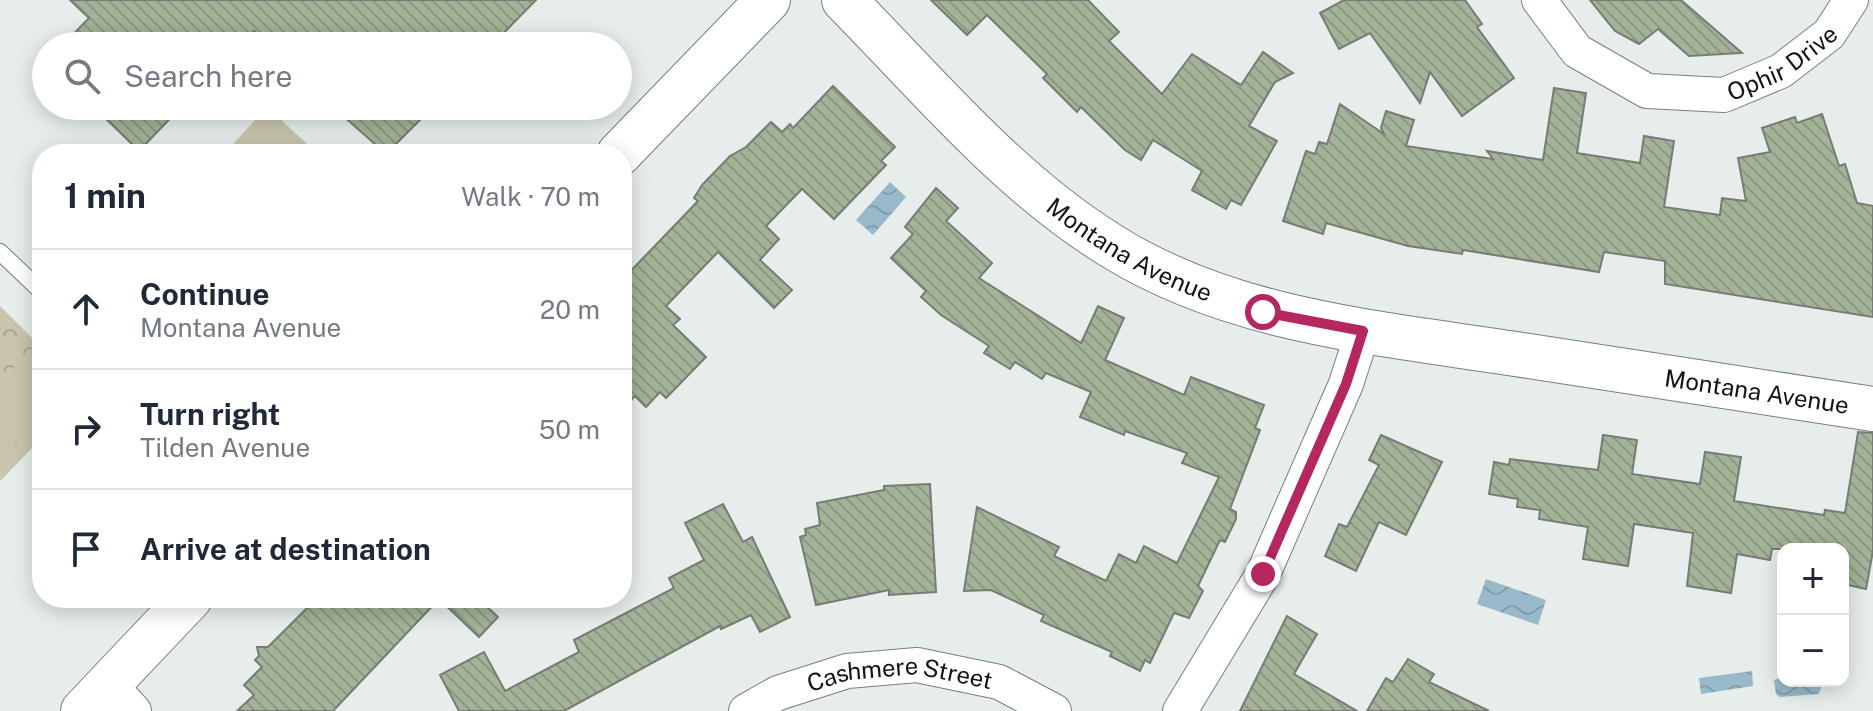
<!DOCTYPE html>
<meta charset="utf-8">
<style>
:root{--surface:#fff;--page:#f6f6f7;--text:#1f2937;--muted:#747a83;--line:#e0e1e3}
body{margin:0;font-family:"Public Sans",sans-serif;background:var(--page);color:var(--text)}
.controls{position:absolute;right:24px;bottom:24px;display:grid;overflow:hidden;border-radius:16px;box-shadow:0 4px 20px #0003}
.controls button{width:72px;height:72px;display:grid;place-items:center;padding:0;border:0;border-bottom:2px solid var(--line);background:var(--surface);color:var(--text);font:40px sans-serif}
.stop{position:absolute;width:24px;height:24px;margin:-18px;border:6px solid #b4285f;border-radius:50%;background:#fff}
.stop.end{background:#b4285f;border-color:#fff;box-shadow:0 2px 8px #0008}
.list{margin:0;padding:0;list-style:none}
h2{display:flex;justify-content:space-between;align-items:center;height:104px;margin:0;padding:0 32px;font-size:34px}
h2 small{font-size:26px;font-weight:400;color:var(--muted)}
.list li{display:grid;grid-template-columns:52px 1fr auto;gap:24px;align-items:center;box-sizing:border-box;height:120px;padding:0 32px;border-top:2px solid var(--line)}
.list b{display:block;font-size:30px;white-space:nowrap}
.list p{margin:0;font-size:26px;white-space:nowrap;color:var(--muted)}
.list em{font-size:26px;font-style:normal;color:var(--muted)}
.icon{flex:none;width:44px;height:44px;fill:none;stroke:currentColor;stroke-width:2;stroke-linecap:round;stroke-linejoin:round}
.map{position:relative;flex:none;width:1873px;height:711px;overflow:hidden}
.search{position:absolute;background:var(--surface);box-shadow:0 4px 20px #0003;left:32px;top:32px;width:600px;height:88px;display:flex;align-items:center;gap:20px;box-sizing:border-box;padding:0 28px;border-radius:44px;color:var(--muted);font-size:30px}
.panel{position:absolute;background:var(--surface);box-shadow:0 4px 20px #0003;left:32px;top:144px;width:600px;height:464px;border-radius:32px}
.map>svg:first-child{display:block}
.park{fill:url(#park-crowns)}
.garden{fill:#c8c5ab}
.water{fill:url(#water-waves)}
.building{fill:url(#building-back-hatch);stroke:#787b76;stroke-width:2}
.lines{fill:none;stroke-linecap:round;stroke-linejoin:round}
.lane-casing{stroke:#797f7c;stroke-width:18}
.street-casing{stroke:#797f7c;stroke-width:36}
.secondary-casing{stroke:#797f7c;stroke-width:46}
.lane{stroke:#fff;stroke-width:16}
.street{stroke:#fff;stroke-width:34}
.secondary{stroke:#fff;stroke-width:44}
.route{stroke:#b4285f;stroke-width:10}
.labels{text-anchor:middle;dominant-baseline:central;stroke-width:7;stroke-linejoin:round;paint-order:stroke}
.street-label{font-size:24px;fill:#121514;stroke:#fff}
</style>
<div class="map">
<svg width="1873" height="711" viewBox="0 0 1873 711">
<defs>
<pattern id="park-crowns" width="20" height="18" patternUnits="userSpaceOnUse" patternTransform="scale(2)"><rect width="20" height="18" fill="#c8c5ab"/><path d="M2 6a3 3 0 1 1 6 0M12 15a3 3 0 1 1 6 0" fill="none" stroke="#aba892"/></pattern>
<pattern id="water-waves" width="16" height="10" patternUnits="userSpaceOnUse" patternTransform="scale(2)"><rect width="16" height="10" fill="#98b9ca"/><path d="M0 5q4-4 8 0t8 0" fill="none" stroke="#829ead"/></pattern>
<pattern id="building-back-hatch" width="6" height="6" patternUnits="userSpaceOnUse" patternTransform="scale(2)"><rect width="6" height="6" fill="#a2b397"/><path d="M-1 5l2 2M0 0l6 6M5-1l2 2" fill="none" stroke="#8a9981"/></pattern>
</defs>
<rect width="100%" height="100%" fill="#e6edea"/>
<polygon class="park" points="0,306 42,348 42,438 0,481"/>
<g class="garden">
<polygon points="267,107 318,154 224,154"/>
<polygon points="18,364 42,388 42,415 0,457 0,382"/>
</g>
<g class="water">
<polygon points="890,182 906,197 873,235 856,220"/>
<polygon points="1486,579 1546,600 1538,625 1477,604"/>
<polygon points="1752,671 1753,686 1701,694 1699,678"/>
<polygon points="1783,677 1783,681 1821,682 1821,689 1818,694 1780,697 1776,694 1774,680"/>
</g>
<g class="building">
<polygon points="70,0 536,0 491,46 269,46 254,31 240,46 62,46 89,18"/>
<polygon points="931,0 1088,0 1119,32 1109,41 1162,94 1192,54 1241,85 1263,52 1293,73 1275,82 1249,126 1277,141 1241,205 1231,200 1226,209 1192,190 1202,171 1153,140 1141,160 1125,150 1081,107 1077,112 1043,78 1047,74 987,15 967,35"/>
<polygon points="1344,0 1465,0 1482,24 1477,27 1514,78 1462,116 1430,72 1420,103 1370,33 1339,49 1320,13"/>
<polygon points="1590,0 1681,0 1742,53 1689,56 1658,29 1639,44 1615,31"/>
<polygon points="833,86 895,147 881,161 886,165 834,219 802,189 766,226 779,239 760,260 792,290 774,308 718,252 666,306 680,319 673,325 706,357 666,398 660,392 646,407 635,396 622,409 622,280 698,201 694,198 702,185 730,156 746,147 771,122 782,132 790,124 793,128"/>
<polygon points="1554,88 1586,93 1577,153 1640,163 1644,136 1674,141 1664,207 1720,215 1722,198 1746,201 1738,158 1770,152 1762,128 1795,117 1797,123 1822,114 1839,166 1845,164 1857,203 1873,206 1873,317 1665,284 1665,261 1604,252 1599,272 1463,250 1462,254 1408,246 1326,223 1323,234 1283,221 1306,151 1315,154 1319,142 1327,144 1340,104 1384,134 1381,128 1386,111 1414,120 1406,146 1493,159 1487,151 1543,160"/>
<polygon points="93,106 182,106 139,151"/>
<polygon points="332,106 434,106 386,154"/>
<polygon points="936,188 958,208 946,221 992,263 979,278 1081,343 1098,306 1124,318 1105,360 1184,395 1191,377 1264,405 1255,428 1260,430 1230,509 1236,512 1236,519 1225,542 1220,540 1198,586 1203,591 1189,618 1174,613 1150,663 1145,660 1140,671 1110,656 1112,652 1041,621 1044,615 991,590 964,591 977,507 1059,547 1054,556 1106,581 1119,554 1136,563 1144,546 1177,563 1219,477 1182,463 1187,453 1125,431 1124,435 1080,417 1091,392 1046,373 1042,379 1015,362 1010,369 984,353 989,346 941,315 921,297 926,291 891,258 913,234 905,227"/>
<polygon points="1858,432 1873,433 1873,551 1866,589 1843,584 1843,549 1772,549 1770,560 1737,554 1731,593 1687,586 1693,533 1634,524 1628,566 1583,559 1588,527 1539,519 1540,510 1517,507 1518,499 1489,494 1494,462 1509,465 1510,459 1598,470 1603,435 1637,440 1632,474 1700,484 1705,452 1741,457 1734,501 1824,515 1825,510 1845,513"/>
<polygon points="1381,435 1442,462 1406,535 1379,522 1356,571 1325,556 1339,524 1347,527 1379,465 1369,460"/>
<polygon points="930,484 936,592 889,595 889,590 816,605 800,537 806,535 805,529 820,525 817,503 884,490 884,486"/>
<polygon points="723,504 743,542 752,537 790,617 760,632 751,615 721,629 720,626 564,711 459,711 440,675 484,652 505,691 579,652 574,640 674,588 669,578 704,560 685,523"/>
<polygon points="317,598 478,598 498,617 479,637 439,599 333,711 237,711 254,695 244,685 262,667 255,660 259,656 257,647 268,647"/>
<polygon points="1287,616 1317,634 1294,674 1357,711 1240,711"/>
<polygon points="1408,659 1434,674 1429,682 1489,711 1367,711 1386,678 1393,682"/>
</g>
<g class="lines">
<defs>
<polyline id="lane" points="0,252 42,292"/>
<g id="street">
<path id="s1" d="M1539 0 1577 51 1647 91 1724 95 1781 71 1829 34 1851 0"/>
<polyline points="109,684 134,711"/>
<path id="s2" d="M746 711 778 693 847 671 917 665 999 682 1054 711"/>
<polyline points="1180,711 1263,574 1346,384 1363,331"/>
</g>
<g id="secondary">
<path id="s3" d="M844 0C928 85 1008 182 1110 245 1229 320 1372 332 1509 353 1630 372 1752 390 1873 409"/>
<polyline points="619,154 768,0"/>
<polyline points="83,711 190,598"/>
</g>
</defs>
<use href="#lane" class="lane-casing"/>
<use href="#street" class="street-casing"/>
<use href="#secondary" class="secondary-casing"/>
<use href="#lane" class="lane"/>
<use href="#street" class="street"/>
<use href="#secondary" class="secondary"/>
</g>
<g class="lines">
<polyline class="route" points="1263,312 1363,331 1346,384 1263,574"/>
</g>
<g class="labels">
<g class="street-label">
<text stroke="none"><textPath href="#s1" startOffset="288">Ophir Drive</textPath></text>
<text stroke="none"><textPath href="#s3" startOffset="382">Montana Avenue</textPath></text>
<text stroke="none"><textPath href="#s3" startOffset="1030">Montana Avenue</textPath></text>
<text stroke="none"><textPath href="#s2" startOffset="162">Cashmere Street</textPath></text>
</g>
</g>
</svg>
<div class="controls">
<button>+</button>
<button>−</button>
</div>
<div class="stop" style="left:1263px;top:312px"></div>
<div class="stop end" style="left:1263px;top:574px"></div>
<div class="search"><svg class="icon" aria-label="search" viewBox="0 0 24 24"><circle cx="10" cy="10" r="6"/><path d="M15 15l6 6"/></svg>Search here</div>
<section class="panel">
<h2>1 min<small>Walk · 70 m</small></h2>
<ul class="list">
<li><svg class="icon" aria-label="ahead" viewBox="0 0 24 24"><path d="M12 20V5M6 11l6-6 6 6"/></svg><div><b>Continue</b><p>Montana Avenue</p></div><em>20 m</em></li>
<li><svg class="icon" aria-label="right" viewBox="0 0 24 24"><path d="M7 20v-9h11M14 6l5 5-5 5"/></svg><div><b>Turn right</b><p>Tilden Avenue</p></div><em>50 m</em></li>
<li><svg class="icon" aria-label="arrive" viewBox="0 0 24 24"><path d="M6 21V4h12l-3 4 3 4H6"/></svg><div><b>Arrive at destination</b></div></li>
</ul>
</section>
</div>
